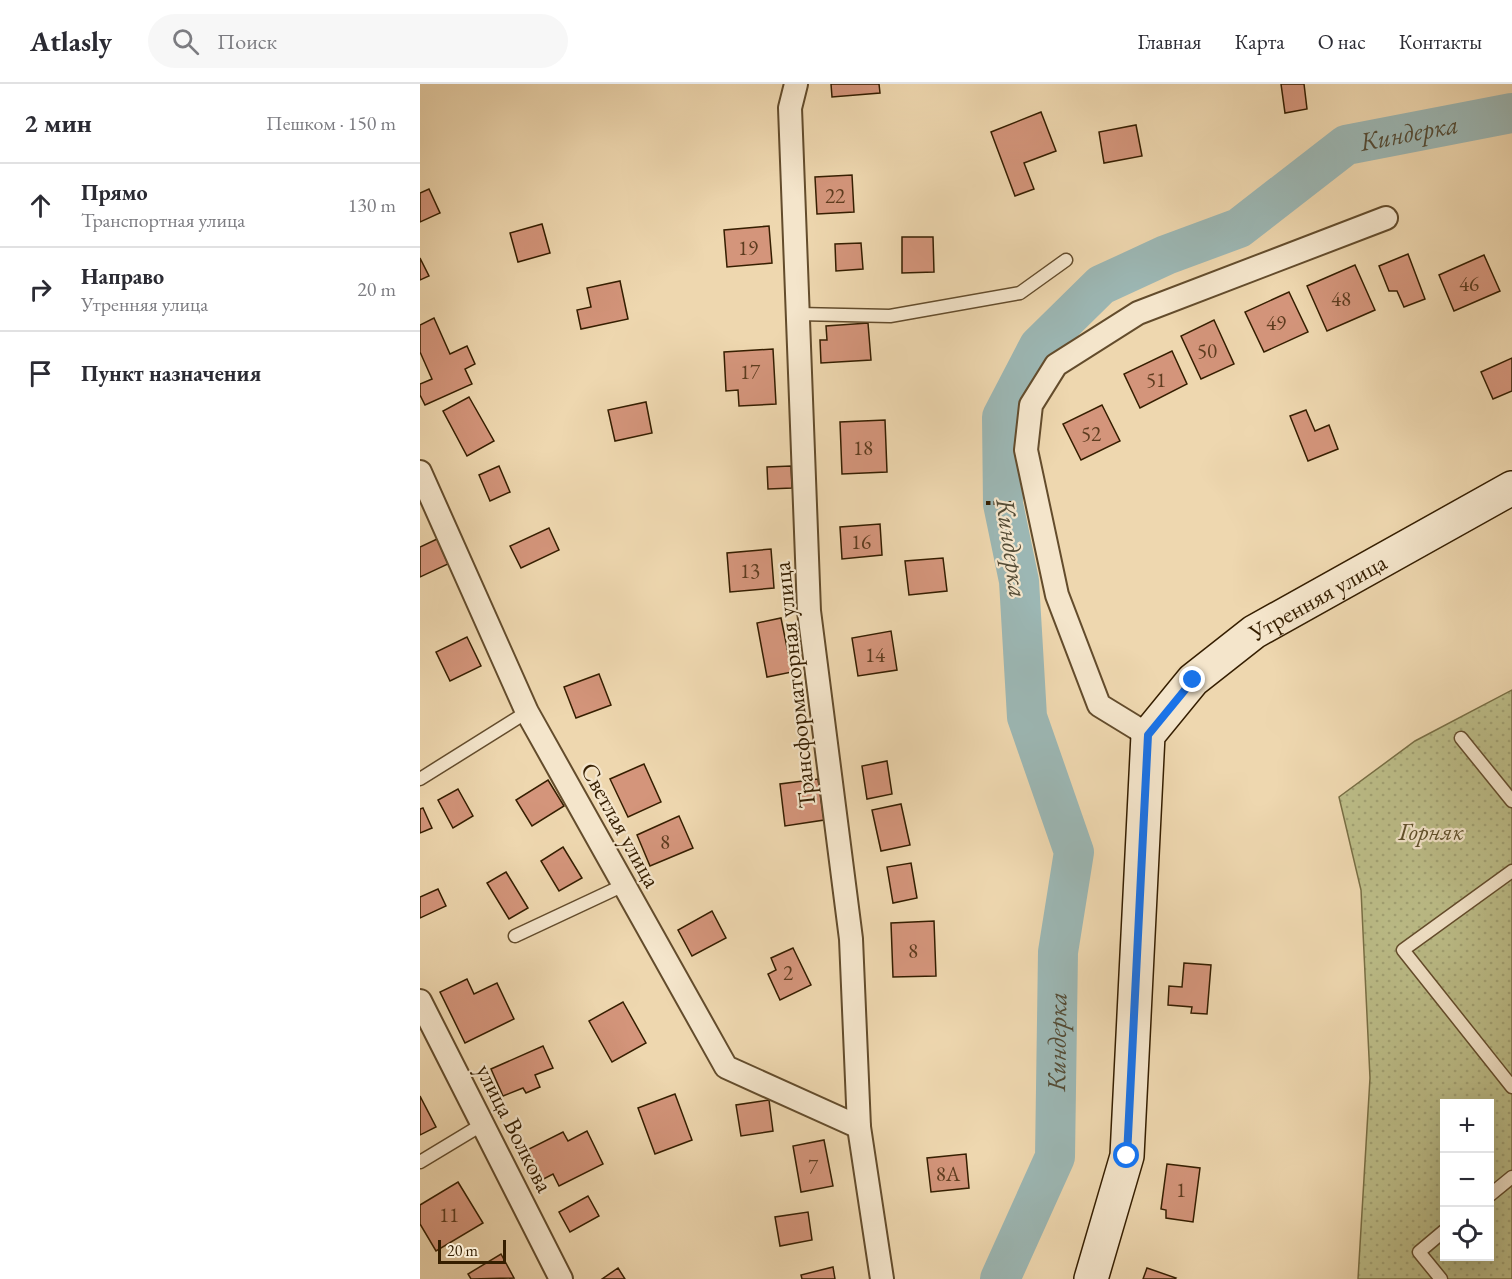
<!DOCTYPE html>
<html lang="ru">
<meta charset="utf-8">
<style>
:root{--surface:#fff;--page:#f7f7f7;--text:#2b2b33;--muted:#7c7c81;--line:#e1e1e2}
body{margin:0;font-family:"EB Garamond",serif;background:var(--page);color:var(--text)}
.controls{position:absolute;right:18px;bottom:18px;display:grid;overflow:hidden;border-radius:0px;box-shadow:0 6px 24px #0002}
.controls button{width:54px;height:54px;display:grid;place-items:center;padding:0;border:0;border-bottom:2px solid var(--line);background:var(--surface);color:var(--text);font:30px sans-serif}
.scale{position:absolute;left:18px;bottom:15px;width:68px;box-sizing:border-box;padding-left:6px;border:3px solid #351e00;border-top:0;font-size:16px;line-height:21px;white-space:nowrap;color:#351e00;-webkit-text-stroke:4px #f4e5cb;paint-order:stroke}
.stop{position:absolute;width:18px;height:18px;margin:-14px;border:4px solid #1a73e8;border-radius:50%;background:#fff}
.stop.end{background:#1a73e8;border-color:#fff;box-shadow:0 2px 6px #0008}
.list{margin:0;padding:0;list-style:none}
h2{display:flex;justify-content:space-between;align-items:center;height:78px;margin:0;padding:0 24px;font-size:26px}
h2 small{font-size:20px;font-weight:400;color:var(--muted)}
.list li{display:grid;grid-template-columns:39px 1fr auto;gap:18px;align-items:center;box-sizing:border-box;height:84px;padding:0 24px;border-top:2px solid var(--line)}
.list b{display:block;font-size:22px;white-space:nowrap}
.list p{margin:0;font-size:20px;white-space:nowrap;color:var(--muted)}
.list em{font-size:20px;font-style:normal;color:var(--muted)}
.icon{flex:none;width:33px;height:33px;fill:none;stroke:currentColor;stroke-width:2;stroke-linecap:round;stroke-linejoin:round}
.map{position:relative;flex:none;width:1092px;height:1195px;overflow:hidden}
header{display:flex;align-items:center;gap:36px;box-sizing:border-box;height:84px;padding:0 30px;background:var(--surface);border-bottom:2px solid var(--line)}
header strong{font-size:28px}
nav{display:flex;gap:33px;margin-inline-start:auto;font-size:21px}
.search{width:420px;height:54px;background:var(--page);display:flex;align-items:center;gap:15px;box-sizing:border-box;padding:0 21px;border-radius:33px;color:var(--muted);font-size:22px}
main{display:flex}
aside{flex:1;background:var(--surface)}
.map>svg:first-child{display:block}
.grass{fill:url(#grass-dots);stroke:#786e44;stroke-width:1.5;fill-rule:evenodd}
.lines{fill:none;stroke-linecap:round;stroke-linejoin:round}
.river{stroke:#9cb7b4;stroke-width:40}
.building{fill:#d4957b;stroke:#351e00;stroke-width:1.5}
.lane-casing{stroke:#634c2c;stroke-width:15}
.street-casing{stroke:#634c2c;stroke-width:26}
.secondary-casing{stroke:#351e00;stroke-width:36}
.path{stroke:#351e00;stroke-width:4;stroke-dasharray:4.5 3;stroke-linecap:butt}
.lane{stroke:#f4e5cb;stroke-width:12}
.street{stroke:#f4e5cb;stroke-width:22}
.secondary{stroke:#f4e5cb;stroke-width:33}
.route{stroke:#1a73e8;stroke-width:8}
.labels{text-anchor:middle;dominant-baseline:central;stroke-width:4.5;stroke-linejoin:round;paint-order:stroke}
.number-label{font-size:21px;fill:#5d3c1f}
.street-label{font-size:24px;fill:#351e00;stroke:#f4e5cb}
.park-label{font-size:24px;font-style:italic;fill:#5e4e29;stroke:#f4e5cb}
.water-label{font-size:26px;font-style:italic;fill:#544c36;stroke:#f4e5cb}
</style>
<header>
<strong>Atlasly</strong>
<div class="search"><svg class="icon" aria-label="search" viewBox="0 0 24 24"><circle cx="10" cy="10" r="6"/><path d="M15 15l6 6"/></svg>Поиск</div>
<nav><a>Главная</a><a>Карта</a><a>О нас</a><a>Контакты</a></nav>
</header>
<main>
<aside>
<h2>2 мин<small>Пешком · 150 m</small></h2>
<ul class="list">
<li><svg class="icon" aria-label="ahead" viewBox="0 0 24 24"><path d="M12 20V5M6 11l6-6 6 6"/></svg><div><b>Прямо</b><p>Транспортная улица</p></div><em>130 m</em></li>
<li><svg class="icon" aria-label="right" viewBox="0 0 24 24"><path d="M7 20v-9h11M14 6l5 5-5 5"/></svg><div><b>Направо</b><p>Утренняя улица</p></div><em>20 m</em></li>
<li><svg class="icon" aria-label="arrive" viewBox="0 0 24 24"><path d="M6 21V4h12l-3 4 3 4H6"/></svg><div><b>Пункт назначения</b></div></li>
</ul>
</aside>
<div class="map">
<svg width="1092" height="1195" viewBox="0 0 1092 1195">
<defs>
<pattern id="grass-dots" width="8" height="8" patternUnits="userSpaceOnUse" patternTransform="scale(1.5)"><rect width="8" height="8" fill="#bcbd88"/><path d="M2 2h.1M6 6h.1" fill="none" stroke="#a2a274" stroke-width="1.8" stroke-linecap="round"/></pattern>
</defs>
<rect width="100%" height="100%" fill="#eed7af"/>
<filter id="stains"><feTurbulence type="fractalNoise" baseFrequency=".00333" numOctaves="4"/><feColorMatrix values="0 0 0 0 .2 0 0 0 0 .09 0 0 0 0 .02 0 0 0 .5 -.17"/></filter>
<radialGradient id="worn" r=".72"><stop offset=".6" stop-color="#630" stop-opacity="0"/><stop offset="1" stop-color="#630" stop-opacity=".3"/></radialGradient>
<path class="grass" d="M1092 606V1195H938L950 994 941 806 919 713 995 657ZM1024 1020H1070V1172H1024Z"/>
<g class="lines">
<path class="river" id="s1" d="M580 1195 635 1073 638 868 654 768 607 633 599 497 583 420 582 333 619 262 681 201 746 171 819 144 926 61 1092 29"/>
</g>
<g class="building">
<polygon points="411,0 459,0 460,9 412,13"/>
<polygon points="861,0 884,0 887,25 865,29"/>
<polygon points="621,28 636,67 604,79 614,105 595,112 571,48"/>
<polygon points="716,41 722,72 684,79 679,48"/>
<polygon points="432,91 434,128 397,130 395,93"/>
<polygon points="9,105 20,129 0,138 0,109"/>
<polygon points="122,140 130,169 98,178 90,149"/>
<polygon points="349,142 352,179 307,183 304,146"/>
<polygon points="482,153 513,153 514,188 482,189"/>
<polygon points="441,159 443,185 416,187 415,160"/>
<polygon points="988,170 1005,215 984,223 977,207 969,207 959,182"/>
<polygon points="1064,171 1080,207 1034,227 1019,191"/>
<polygon points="0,174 9,192 0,196"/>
<polygon points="935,181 955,226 907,247 887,202"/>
<polygon points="200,197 208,235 161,245 157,226 171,223 167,204"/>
<polygon points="869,208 888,248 844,268 825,228"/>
<polygon points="14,234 30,270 47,262 55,280 45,285 52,300 5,321 0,311 0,300 12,295 0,268 0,241"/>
<polygon points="794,236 814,280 781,295 761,252"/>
<polygon points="448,239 451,276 401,279 400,256 407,256 406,242"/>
<polygon points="353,265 356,320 319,322 318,306 306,307 304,268"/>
<polygon points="752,267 767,300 720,324 704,290"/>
<polygon points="1092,274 1092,307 1073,315 1061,288"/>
<polygon points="49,313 74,357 47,372 23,327"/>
<polygon points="226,318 232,349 195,357 188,326"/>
<polygon points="682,321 700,357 661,376 643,340"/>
<polygon points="886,326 895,347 909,341 918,365 888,377 870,332"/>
<polygon points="465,336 467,388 422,390 420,338"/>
<polygon points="79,382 90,408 70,417 59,391"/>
<polygon points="371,382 372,404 348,405 347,383"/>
<polygon points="460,440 462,471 422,475 420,443"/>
<polygon points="129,444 139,466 101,484 90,462"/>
<polygon points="17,455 28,480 0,493 0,463"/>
<polygon points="351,465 354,504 310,508 307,469"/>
<polygon points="523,474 527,507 489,511 485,477"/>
<polygon points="361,534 372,588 347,593 337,539"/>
<polygon points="471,547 477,586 438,592 432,554"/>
<polygon points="47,553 61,582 30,597 16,568"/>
<polygon points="179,590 191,621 156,634 144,603"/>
<polygon points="467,677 472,710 447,715 442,682"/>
<polygon points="224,680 241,718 208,733 190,695"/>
<polygon points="398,695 404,736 365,742 360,700"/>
<polygon points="128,696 144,722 112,742 96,716"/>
<polygon points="38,705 53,732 33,744 18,716"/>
<polygon points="481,720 490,761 461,767 452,726"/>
<polygon points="3,724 12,744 0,749 0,725"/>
<polygon points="259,732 273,764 230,782 217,751"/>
<polygon points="143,763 162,794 139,807 121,777"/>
<polygon points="491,779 497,814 473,819 467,783"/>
<polygon points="86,788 108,824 89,835 67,799"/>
<polygon points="18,805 26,822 0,834 0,813"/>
<polygon points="292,827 306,854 272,872 258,846"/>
<polygon points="514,837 516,892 473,893 471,839"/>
<polygon points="373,864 391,901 360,916 348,890 356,886 351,874"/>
<polygon points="764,879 791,881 787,930 771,929 772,923 748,921 749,902 762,903"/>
<polygon points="47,895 54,910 77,899 94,935 45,959 20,908"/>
<polygon points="203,918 226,959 192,978 169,937"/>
<polygon points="123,962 133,984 115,991 120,1003 106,1009 103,1004 83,1012 71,985"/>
<polygon points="255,1010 272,1056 235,1070 218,1024"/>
<polygon points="0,1012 16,1043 0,1051"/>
<polygon points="349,1016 353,1047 321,1052 316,1021"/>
<polygon points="167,1047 183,1080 139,1102 133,1090 116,1099 101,1069 143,1048 148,1057"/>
<polygon points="404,1056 413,1102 381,1108 373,1062"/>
<polygon points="546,1070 549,1104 511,1108 507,1074"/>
<polygon points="747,1080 780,1084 773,1138 746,1134 746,1126 741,1125"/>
<polygon points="38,1098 63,1139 16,1167 0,1140 0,1121"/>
<polygon points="168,1112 179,1132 150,1148 139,1128"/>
<polygon points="388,1128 392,1156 360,1162 355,1133"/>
<polygon points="81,1170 94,1194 51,1195 48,1190"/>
<polygon points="413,1183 415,1195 382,1195 381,1191"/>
<polygon points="198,1184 205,1195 182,1195"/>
<polygon points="727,1184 756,1194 755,1195 723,1195"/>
</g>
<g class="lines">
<defs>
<g id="lane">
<polyline points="378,230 470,232 600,209 646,176"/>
<polyline points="1041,654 1092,717"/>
<polyline points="0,695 107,628"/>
<polyline points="1092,787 983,866 1092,1003"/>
<polyline points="95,852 204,801"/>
<polyline points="0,1078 63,1040"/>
<polyline points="1070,1111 1092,1093"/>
<polyline points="1021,1195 999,1168 1024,1147"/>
</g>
<g id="street">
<polyline points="376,0 370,24 389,527 431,855 439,1043 462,1195"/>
<polyline points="0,388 107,628 306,983 439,1043"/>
<polyline points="728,651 679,621 637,511 606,366 611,321 636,281 718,229 966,134"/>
<polyline points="0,917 141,1195"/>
</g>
<g id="secondary">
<path id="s2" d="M671 1195 707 1072 728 651 773 596 834 548 1092 404"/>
</g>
</defs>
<use href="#lane" class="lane-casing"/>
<use href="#street" class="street-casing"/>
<use href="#secondary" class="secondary-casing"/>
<polyline class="path" points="566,419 595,419"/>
<use href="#lane" class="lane"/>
<use href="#street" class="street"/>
<use href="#secondary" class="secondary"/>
</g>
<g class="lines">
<polyline class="route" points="707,1072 728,651 773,596"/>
</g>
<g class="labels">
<g class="number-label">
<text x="415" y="111">22</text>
<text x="328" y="163">19</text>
<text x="1049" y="199">46</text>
<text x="921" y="214">48</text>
<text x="856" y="238">49</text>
<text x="787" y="266">50</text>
<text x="330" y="287">17</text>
<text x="736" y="295">51</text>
<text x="671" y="349">52</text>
<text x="443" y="363">18</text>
<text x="441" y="457">16</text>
<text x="330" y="486">13</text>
<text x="455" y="570">14</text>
<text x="245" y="757">8</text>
<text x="493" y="866">8</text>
<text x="368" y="888">2</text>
<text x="393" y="1082">7</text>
<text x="528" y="1089">8А</text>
<text x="761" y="1105">1</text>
<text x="29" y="1130">11</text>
</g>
<g class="street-label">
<text stroke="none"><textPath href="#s2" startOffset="771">Утренняя улица</textPath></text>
<text transform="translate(374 601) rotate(-96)">Трансформаторная улица</text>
<text transform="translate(201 741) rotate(61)">Светлая улица</text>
<text transform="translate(95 1044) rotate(63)">улица Волкова</text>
</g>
<g class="park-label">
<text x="1011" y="747">Горняк</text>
</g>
<g class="water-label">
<text stroke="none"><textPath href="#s1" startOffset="1401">Киндерка</textPath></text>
<text transform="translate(592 464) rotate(82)">Киндерка</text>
<text stroke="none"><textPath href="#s1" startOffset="249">Киндерка</textPath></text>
</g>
</g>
<rect width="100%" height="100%" filter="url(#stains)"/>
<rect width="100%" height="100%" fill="url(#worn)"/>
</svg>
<div class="controls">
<button>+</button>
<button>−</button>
<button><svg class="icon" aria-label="locate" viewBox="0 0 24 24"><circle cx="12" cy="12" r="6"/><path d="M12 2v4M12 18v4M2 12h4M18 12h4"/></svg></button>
</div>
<div class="scale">20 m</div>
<div class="stop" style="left:707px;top:1072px"></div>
<div class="stop end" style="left:773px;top:596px"></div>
</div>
</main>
